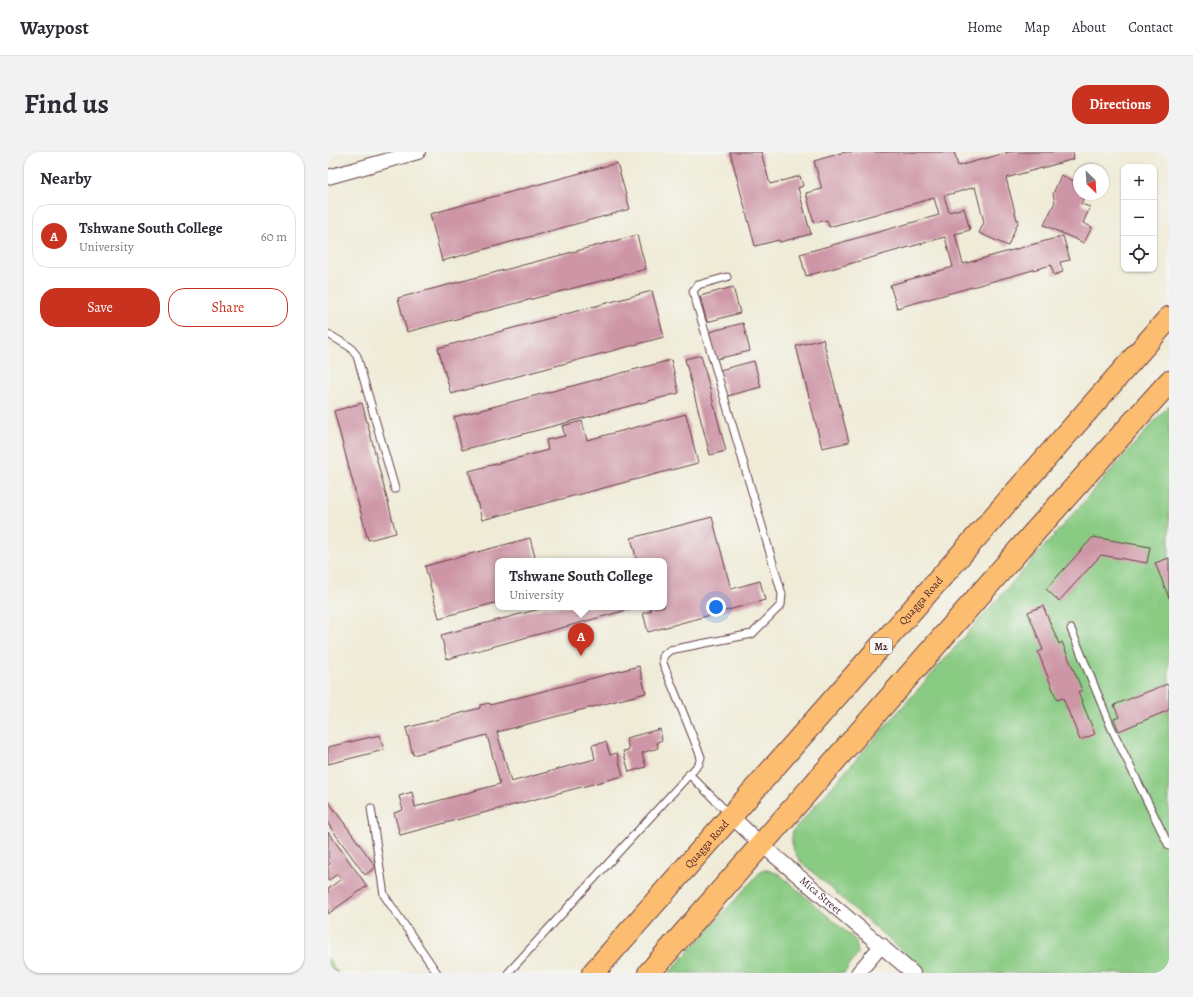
<!DOCTYPE html>
<meta charset="utf-8">
<style>
:root{--surface:#fff;--page:#f2f2f3;--text:#2b2b33;--muted:#7c7c81;--line:#e1e1e2;--accent:#c8321e}
body{margin:0;font-family:Alegreya,serif;background:var(--page);color:var(--text)}
.controls{position:absolute;right:12px;top:12px;display:grid;overflow:hidden;border-radius:8px;box-shadow:0 1px 3px #0004}
.controls button{width:36px;height:36px;display:grid;place-items:center;padding:0;border:0;border-bottom:1px solid var(--line);background:var(--surface);color:var(--text);font:20px sans-serif}
.compass{position:absolute;left:745px;top:12px;width:36px;height:36px;border-radius:50%;background:var(--surface);box-shadow:0 1px 3px #0004;rotate:155deg}
.you{position:absolute;left:388px;top:455px;width:14px;height:14px;margin:-10px;border:3px solid #fff;border-radius:50%;background:#1a73e8;box-shadow:0 0 0 6px #1a73e833}
.badge{display:grid;place-items:center;width:26px;height:26px;border-radius:50%;background:var(--accent);color:#fff;font-size:13px;font-weight:700}
.pin{position:absolute;translate:-50% -33px;filter:drop-shadow(0 1px 2px #0008)}
.pin::after{content:'';position:absolute;top:21px;width:14px;height:12px;background:inherit;clip-path:polygon(0 0,100% 0,50% 100%)}
.popup{position:absolute;left:167px;top:406px;width:172px;height:52px;box-sizing:border-box;display:grid;place-content:center;border-radius:8px;background:var(--surface);filter:drop-shadow(0 1px 3px #0005);font-size:13px;white-space:nowrap;color:var(--muted)}
.popup b{font-size:15px;color:var(--text)}
.popup::after{content:'';position:absolute;left:50%;top:100%;margin-left:-8px;border:8px solid transparent;border-top-color:var(--surface)}
.list{margin:0;padding:0;list-style:none}
h2{display:flex;justify-content:space-between;align-items:center;height:52px;margin:0;padding:0 16px;font-size:17px}
h2 small{font-size:13px;font-weight:400;color:var(--muted)}
.list li{display:grid;grid-template-columns:26px 1fr auto;gap:12px;align-items:center;box-sizing:border-box;height:64px;margin:0 8px 8px;padding:0 8px;border:1px solid var(--line);border-radius:16px}
.list b{display:block;font-size:15px;white-space:nowrap}
.list p{margin:0;font-size:13px;white-space:nowrap;color:var(--muted)}
.list em{font-size:13px;font-style:normal;color:var(--muted)}
.actions{display:flex;gap:8px;padding:12px 16px}
.actions a{flex:1;padding:9px 0;border:1px solid var(--accent);border-radius:16px;text-align:center;font-size:14px;color:var(--accent)}
.actions .main{background:var(--accent);color:#fff}
.icon{flex:none;width:22px;height:22px;fill:none;stroke:currentColor;stroke-width:2;stroke-linecap:round;stroke-linejoin:round}
.map{position:relative;flex:none;width:841px;height:821px;overflow:hidden;border-radius:16px}
header{display:flex;align-items:center;gap:24px;box-sizing:border-box;height:56px;padding:0 20px;background:var(--surface);border-bottom:1px solid var(--line)}
header strong{font-size:19px}
nav{display:flex;gap:22px;margin-inline-start:auto;font-size:14px}
.intro{display:flex;align-items:center;justify-content:space-between;box-sizing:border-box;height:96px;padding:0 24px}
h1{margin:0;font-size:28px}
.button{padding:10px 18px;border-radius:16px;background:var(--accent);color:#fff;font-size:14px;font-weight:700}
main{display:flex;gap:24px;padding:0 24px}
aside{flex:1;background:var(--surface);border-radius:16px;box-shadow:0 1px 3px #0004}
.map>svg:first-child{display:block}
.green{fill:#89cb83;stroke:#6a7557}
.building{fill:#cd95a6}
.lines{fill:none;stroke-linecap:round;stroke-linejoin:round}
.lane-casing{stroke:#633e45;stroke-width:9}
.street-casing{stroke:#633e45;stroke-width:16}
.primary-casing{stroke:#633e45;stroke-width:24}
.lane{stroke:#fff;stroke-width:7}
.street{stroke:#fff;stroke-width:14}
.primary{stroke:#fcbd6f;stroke-width:22}
.labels{text-anchor:middle;dominant-baseline:central;stroke-width:3;stroke-linejoin:round;paint-order:stroke}
.shield{fill:#f6f6f2;stroke:#7e6067;stroke-width:1}
.shield-label{font-size:10px;font-weight:bold;fill:#4a1f2b}
.street-label{font-size:11px;fill:#4a1f2b;stroke:#f6f6f2}
</style>
<header>
<strong>Waypost</strong>
<nav><a>Home</a><a>Map</a><a>About</a><a>Contact</a></nav>
</header>
<div class="intro"><h1>Find us</h1><a class="button">Directions</a></div>
<main>
<aside>
<h2>Nearby<small></small></h2>
<ul class="list">
<li><span class="badge">A</span><div><b>Tshwane South College</b><p>University</p></div><em>60 m</em></li>
</ul>
<div class="actions"><a class="main">Save</a><a>Share</a></div>
</aside>
<div class="map">
<svg width="841" height="821" viewBox="0 0 841 821">
<rect width="100%" height="100%" fill="#f6f6f2"/>
<filter id="ink" filterUnits="userSpaceOnUse"><feTurbulence type="fractalNoise" baseFrequency=".025" numOctaves="2"/><feDisplacementMap in="SourceGraphic" scale="8" xChannelSelector="R" yChannelSelector="G"/><feConvolveMatrix kernelMatrix="1 2 1 2 8 2 1 2 1" color-interpolation-filters="sRGB"/></filter>
<filter id="wash" filterUnits="userSpaceOnUse"><feTurbulence type="fractalNoise" baseFrequency=".012" numOctaves="4" result="noise"/><feDisplacementMap in="SourceGraphic" scale="16" xChannelSelector="R" yChannelSelector="G"/><feGaussianBlur stdDeviation="0.9" result="paint"/><feColorMatrix in="noise" values="0 0 0 0 0 0 0 0 0 0 0 0 0 0 0 0 0 1.4 0 .05"/><feComposite in="paint" operator="in"/></filter>
<g filter="url(#wash)">
<rect width="100%" height="100%" fill="#efebd7"/>
<g class="green">
<path d="M841 253V821H599L472 709C465 698 462 692 465 679Z"/>
<polygon points="434,718 440,718 451,722 524,785 528,790 530,801 516,821 341,821"/>
<polygon points="0,806 10,821 0,821"/>
</g>
<g id="blocks">
<g class="building">
<polygon points="402,0 433,0 442,32 472,24 475,34 470,36 483,82 452,90 451,88 427,94"/>
<polygon points="517,0 626,0 630,14 681,0 745,0 746,7 678,26 689,68 691,68 680,94 651,81 656,70 647,35 616,44 621,60 636,56 642,78 627,82 635,112 735,84 742,108 732,110 735,120 726,123 723,113 569,156 562,133 625,115 617,85 478,124 472,102 611,63 606,46 501,75 499,68 486,71 478,41 494,37 486,9"/>
<polygon points="289,11 302,57 114,109 102,62"/>
<polygon points="733,23 751,31 751,42 757,42 753,52 762,55 755,71 764,75 756,91 716,73 727,50 725,42"/>
<polygon points="309,83 318,117 79,180 70,146"/>
<polygon points="405,135 412,161 379,170 372,144"/>
<polygon points="324,139 336,185 123,242 110,196"/>
<polygon points="415,171 422,199 388,207 381,180"/>
<polygon points="495,187 521,290 494,296 468,194"/>
<polygon points="373,203 398,299 382,303 357,207"/>
<polygon points="343,208 351,241 134,298 126,265"/>
<polygon points="426,209 433,235 399,244 392,218"/>
<polygon points="34,251 68,381 40,388 6,259"/>
<polygon points="358,262 370,311 154,368 141,319 220,298 218,288 237,284 234,274 254,269 259,288"/>
<polygon points="384,365 403,437 432,429 437,448 320,480 315,461 323,459 322,455 336,455 336,409 309,409 303,386"/>
<polygon points="765,385 822,395 819,411 773,403 731,449 718,437"/>
<polygon points="202,386 208,409 170,409 170,450 111,466 97,414"/>
<polygon points="841,406 841,446 827,411"/>
<polygon points="715,454 731,492 734,490 754,538 750,540 767,582 752,588 735,546 729,548 710,500 715,498 700,460"/>
<polygon points="219,455 310,455 119,507 113,483"/>
<polygon points="311,514 318,541 169,580 183,630 267,607 264,593 278,590 282,603 289,601 295,624 72,683 66,661 75,658 71,644 84,640 87,655 172,632 159,583 85,603 78,576 152,556 152,553 162,551 162,553"/>
<polygon points="839,532 841,536 841,558 791,579 786,567 791,565 786,553"/>
<polygon points="332,577 334,588 329,590 330,596 314,601 318,615 301,620 295,599 301,598 298,586"/>
<polygon points="52,583 56,598 0,612 0,595"/>
<polygon points="0,649 48,715 37,723 0,672"/>
<polygon points="0,680 39,734 0,762 0,737 13,727 9,722 0,729 0,713 2,712 0,709"/>
</g>
</g>
</g>
<g filter="url(#ink)">
<use href="#blocks" fill-opacity="0" stroke="#633e45" stroke-width="1"/>
<g class="lines">
<defs>
<g id="lane">
<polyline points="0,182 22,195 29,204 67,337"/>
<polyline points="743,477 783,575 841,694"/>
<polyline points="361,622 402,663"/>
<polyline points="43,656 56,743 109,821"/>
<polyline points="180,821 371,612 373,605 335,511 335,504 342,498 424,482 453,453 454,442 365,139 370,133 399,125"/>
</g>
<g id="street">
<polyline points="0,25 90,0"/>
<path id="s1" d="M403 664 434 693 585 821"/>
<polyline points="530,821 554,793"/>
</g>
<g id="primary">
<path id="s2" d="M265 821 841 166"/>
<polyline points="321,821 704,383 841,230"/>
</g>
</defs>
<use href="#lane" class="lane-casing"/>
<use href="#street" class="street-casing"/>
<use href="#primary" class="primary-casing"/>
<use href="#lane" class="lane"/>
<use href="#street" class="street"/>
<use href="#primary" class="primary"/>
</g>
</g>
<g class="labels">
<rect class="shield" x="542" y="486" width="22" height="16" rx="3"/>
<g class="shield-label">
<text x="553" y="494">M2</text>
</g>
<g class="street-label">
<text stroke="none"><textPath href="#s2" startOffset="496">Quagga Road</textPath></text>
<text stroke="none"><textPath href="#s2" startOffset="172">Quagga Road</textPath></text>
<text stroke="none"><textPath href="#s1" startOffset="120">Mica Street</textPath></text>
</g>
</g>
</svg>
<div class="controls">
<button>+</button>
<button>−</button>
<button><svg class="icon" aria-label="locate" viewBox="0 0 24 24"><circle cx="12" cy="12" r="6"/><path d="M12 2v4M12 18v4M2 12h4M18 12h4"/></svg></button>
</div>
<svg class="compass" viewBox="-18 -18 36 36"><path d="M0-13l5 13h-10z" fill="#e53935"/><path d="M0 13l5-13h-10z" fill="#7c7c81"/></svg>
<div class="you"></div>
<div class="pin badge" style="left:253px;top:504px">A</div>
<div class="popup"><b>Tshwane South College</b>University</div>
</div>
</main>
